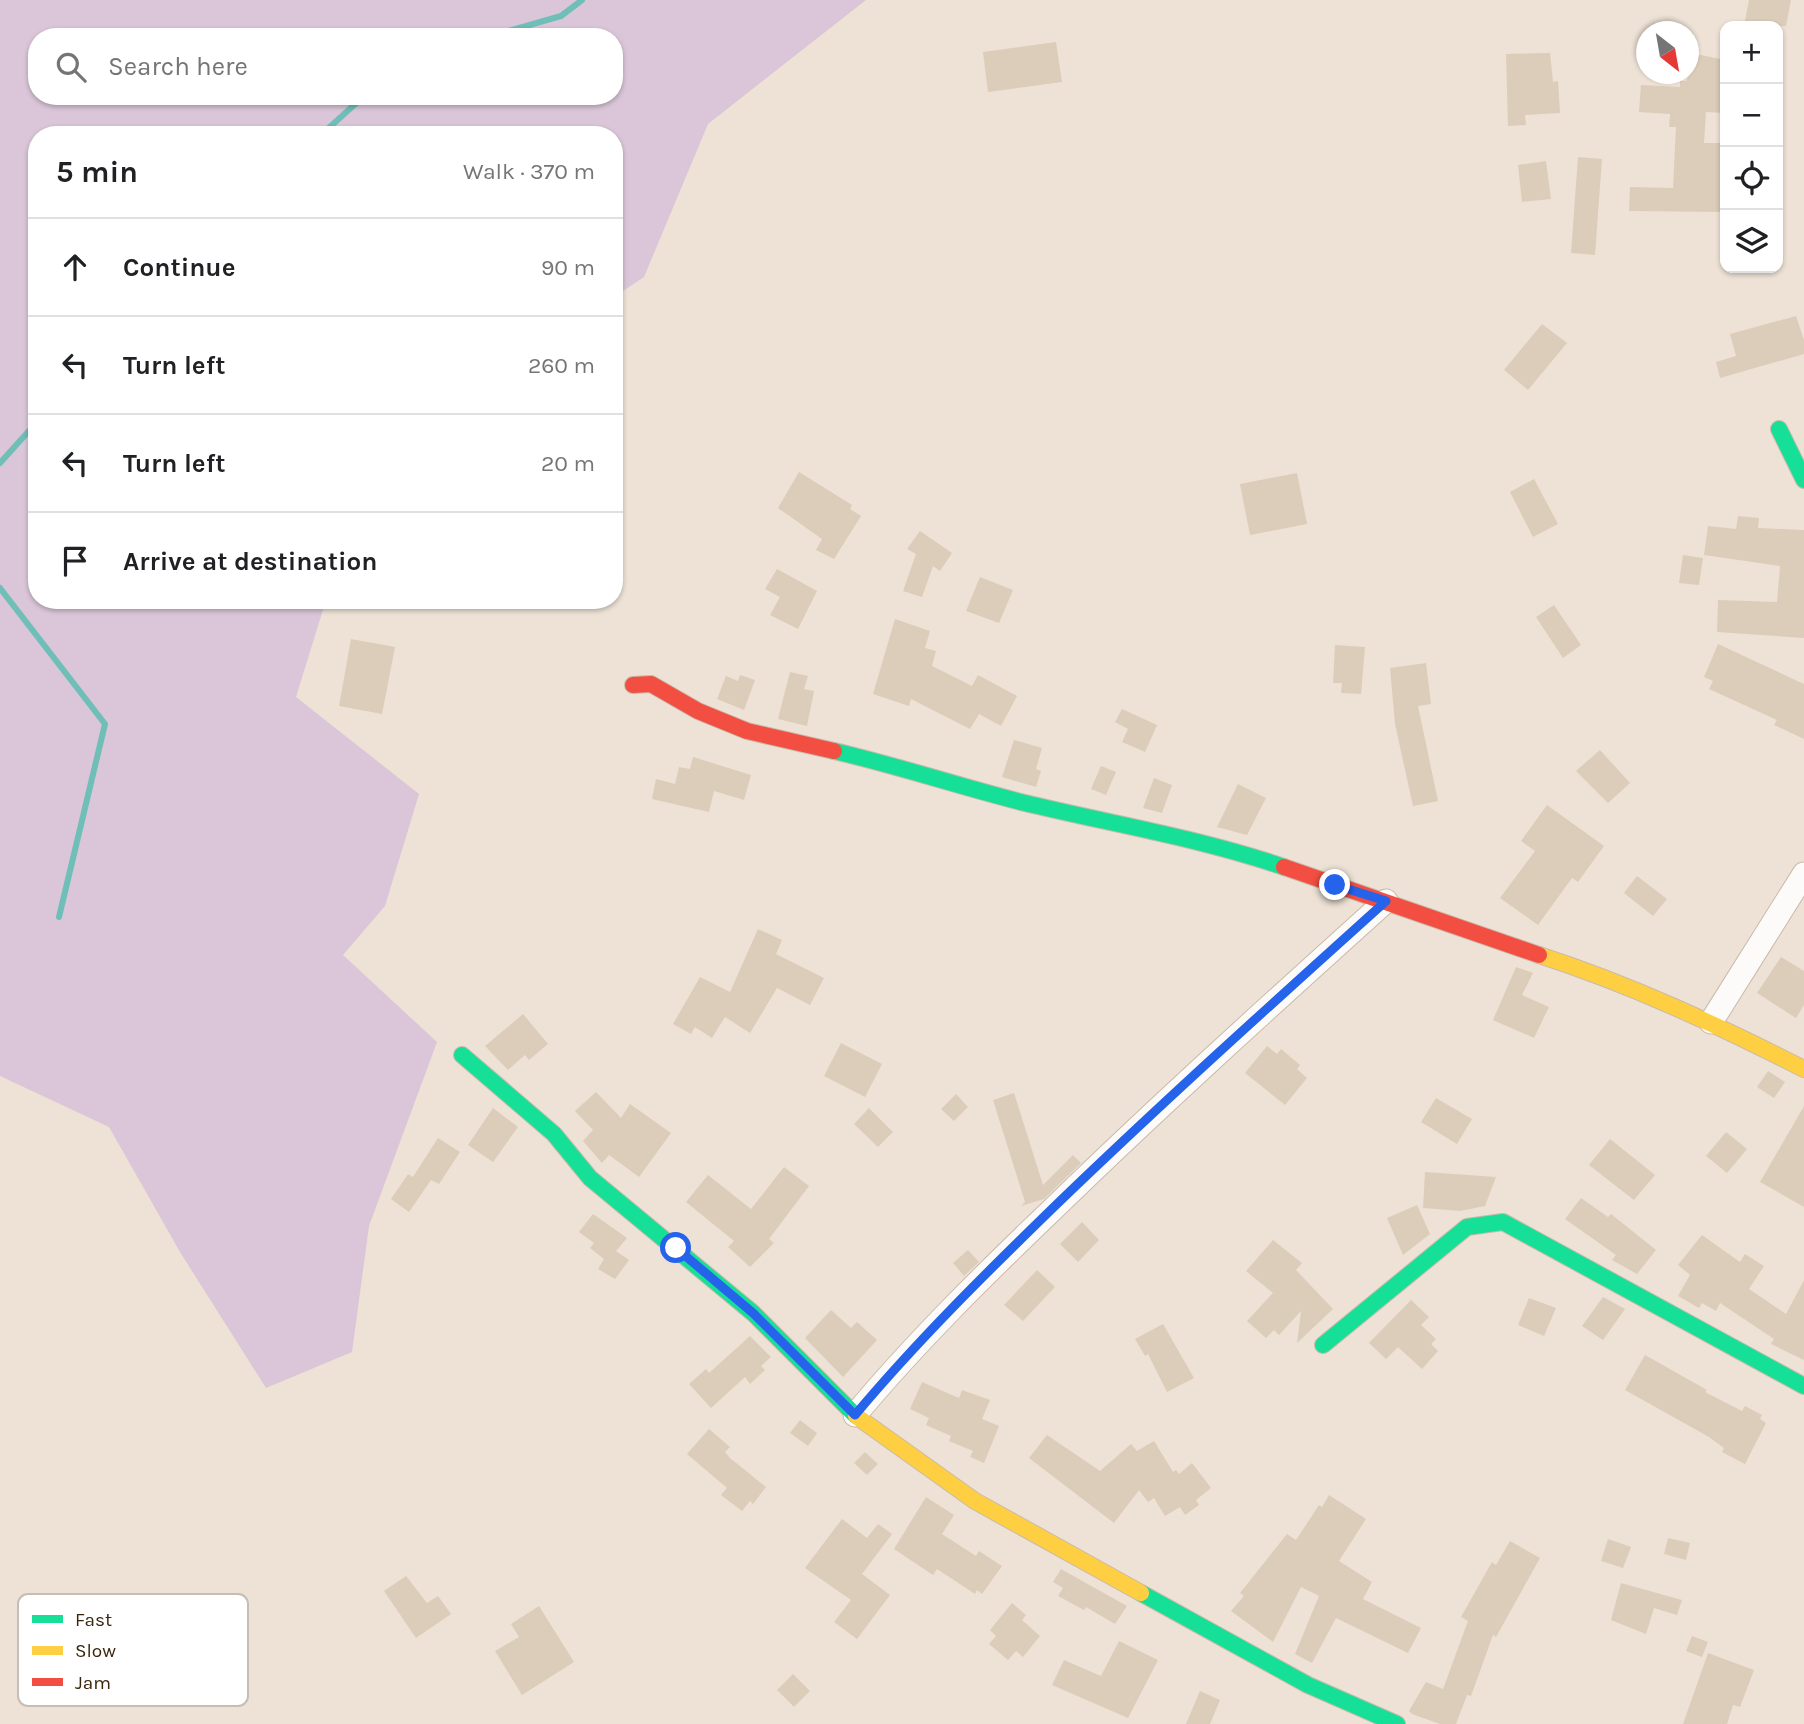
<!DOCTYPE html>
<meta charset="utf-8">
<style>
:root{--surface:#fff;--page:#f6f6f6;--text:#202124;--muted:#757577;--line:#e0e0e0}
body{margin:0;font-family:Karla,sans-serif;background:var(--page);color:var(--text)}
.controls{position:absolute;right:21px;top:21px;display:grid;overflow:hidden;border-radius:14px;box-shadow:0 2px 5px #0004}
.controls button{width:63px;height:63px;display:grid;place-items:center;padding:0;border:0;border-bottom:2px solid var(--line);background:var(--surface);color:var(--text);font:35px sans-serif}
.compass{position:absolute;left:1636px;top:21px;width:63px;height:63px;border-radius:50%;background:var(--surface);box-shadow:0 2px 5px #0004;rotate:149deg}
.stop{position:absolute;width:21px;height:21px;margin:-16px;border:5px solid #2563eb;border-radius:50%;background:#fff}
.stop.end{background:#2563eb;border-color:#fff;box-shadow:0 2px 7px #0008}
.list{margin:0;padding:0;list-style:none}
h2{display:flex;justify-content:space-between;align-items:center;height:91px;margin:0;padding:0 28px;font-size:30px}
h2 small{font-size:23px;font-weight:400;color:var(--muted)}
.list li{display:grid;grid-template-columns:46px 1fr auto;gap:21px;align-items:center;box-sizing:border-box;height:98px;padding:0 28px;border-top:2px solid var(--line)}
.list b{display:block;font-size:26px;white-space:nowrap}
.list em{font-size:23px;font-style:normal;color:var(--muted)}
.icon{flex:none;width:38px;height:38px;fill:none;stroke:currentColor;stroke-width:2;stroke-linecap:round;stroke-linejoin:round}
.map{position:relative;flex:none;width:1804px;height:1724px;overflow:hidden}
.search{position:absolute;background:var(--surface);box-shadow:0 2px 5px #0004;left:28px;top:28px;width:595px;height:77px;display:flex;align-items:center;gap:18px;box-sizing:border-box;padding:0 24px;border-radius:28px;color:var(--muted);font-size:26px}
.panel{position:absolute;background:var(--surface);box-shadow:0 2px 5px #0004;left:28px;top:126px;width:595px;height:483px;border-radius:28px}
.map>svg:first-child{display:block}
.green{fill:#dac6d8;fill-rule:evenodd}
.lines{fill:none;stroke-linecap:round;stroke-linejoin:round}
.stream{stroke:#70beb8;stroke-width:6}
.building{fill:#dccdba}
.street-casing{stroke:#c9baa9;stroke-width:25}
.fast-casing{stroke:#c9baa9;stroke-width:18}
.slow-casing{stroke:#c9baa9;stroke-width:18}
.jam-casing{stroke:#c9baa9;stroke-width:18}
.street{stroke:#fcfbf9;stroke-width:23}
.fast{stroke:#16e098;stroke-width:16}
.slow{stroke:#ffcf43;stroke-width:16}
.jam{stroke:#f24e42;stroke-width:16}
.route{stroke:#2563eb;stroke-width:9}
.key{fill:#fff;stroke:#c4beb6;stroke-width:2}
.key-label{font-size:19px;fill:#3a260d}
</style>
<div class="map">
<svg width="1804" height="1724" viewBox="0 0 1804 1724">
<rect width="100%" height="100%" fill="#ede2d5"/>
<path class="green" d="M0 0H866L708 124 644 277 614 297V135H37V600H326L296 697 419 794 385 906 343 955 437 1042 369 1226 352 1352 266 1388 180 1252 109 1127 0 1076ZM37 37H614V96H37Z"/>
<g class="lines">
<g class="stream">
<polyline points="487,37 561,16 582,0"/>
<polyline points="321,135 364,96"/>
<polyline points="0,463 37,422"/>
<polyline points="0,588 105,724 59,917"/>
</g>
</g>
<g class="building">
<polygon points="1749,0 1791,0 1786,26 1744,26"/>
<polygon points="1056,42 1062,82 988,92 983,52"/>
<polygon points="1550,53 1553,82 1558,81 1560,113 1525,115 1526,125 1508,126 1506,54"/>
<polygon points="1691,53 1725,60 1720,83 1725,83 1725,113 1706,112 1704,143 1725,143 1725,212 1629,211 1630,187 1673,188 1676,127 1669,127 1670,114 1639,112 1641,85 1680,87 1680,81 1686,81 1689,74"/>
<polygon points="1578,157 1602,159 1595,255 1571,253"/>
<polygon points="1546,161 1551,199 1522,202 1518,165"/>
<polygon points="1796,316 1804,340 1804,354 1720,378 1716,362 1736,356 1730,334"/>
<polygon points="1542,324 1567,343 1528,390 1504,370"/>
<polygon points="799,472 852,505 850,509 861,516 834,559 816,550 822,539 778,508"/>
<polygon points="1297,473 1307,524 1250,535 1240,484"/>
<polygon points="1534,479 1558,524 1533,537 1510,492"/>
<polygon points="1738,516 1759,518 1758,528 1804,530 1804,638 1717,632 1718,600 1777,602 1780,566 1704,555 1708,526 1736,529"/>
<polygon points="920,531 952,553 940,571 933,566 922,597 903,591 916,554 907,549"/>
<polygon points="1683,555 1703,558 1699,585 1679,583"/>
<polygon points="777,569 817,591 798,629 770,615 780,597 765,589"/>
<polygon points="980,577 1013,590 999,623 966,611"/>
<polygon points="1554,605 1581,645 1563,658 1536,617"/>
<polygon points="895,619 930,631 925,648 936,651 932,666 972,686 978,675 1017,696 1001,726 979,714 970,729 911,699 909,706 873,694"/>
<polygon points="351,639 395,647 382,714 339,706"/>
<polygon points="1718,644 1804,684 1804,739 1774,725 1777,720 1709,689 1713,681 1704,677"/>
<polygon points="1335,645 1365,647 1361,694 1341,693 1342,683 1333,683"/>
<polygon points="1426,663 1431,704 1418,706 1438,801 1413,806 1395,724 1390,668"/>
<polygon points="790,672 808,676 804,689 814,691 807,726 778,719"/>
<polygon points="740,675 755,680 744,710 717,699 726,676 738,681"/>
<polygon points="1122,709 1157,725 1145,752 1122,742 1128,729 1115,722"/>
<polygon points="1014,740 1042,748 1036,769 1041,771 1036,787 1002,777"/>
<polygon points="1600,750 1630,783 1608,803 1576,771"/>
<polygon points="693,757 751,775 744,800 714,791 709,812 652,799 656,779 675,784 679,767 690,769"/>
<polygon points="1101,766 1116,772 1106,795 1091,789"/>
<polygon points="1154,778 1172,785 1162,813 1143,808"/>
<polygon points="1238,784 1266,798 1247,835 1217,827"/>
<polygon points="1547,805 1604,846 1578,882 1572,878 1538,925 1500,898 1535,851 1521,841"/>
<polygon points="1637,876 1667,899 1653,916 1624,893"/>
<polygon points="758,929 782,940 776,954 824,978 810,1005 777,988 750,1033 725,1017 712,1038 695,1027 691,1034 673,1024 700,977 730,992"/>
<polygon points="1781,957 1804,971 1804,1005 1796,1018 1757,993"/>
<polygon points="1516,967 1533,973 1522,995 1549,1007 1534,1038 1493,1020"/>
<polygon points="523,1014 548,1044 529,1060 525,1055 508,1070 485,1046"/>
<polygon points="841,1043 882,1064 865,1097 824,1076"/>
<polygon points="1267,1046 1277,1054 1281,1049 1300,1065 1297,1069 1307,1078 1285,1105 1245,1073"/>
<polygon points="1768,1071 1785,1082 1774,1098 1757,1087"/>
<polygon points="596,1092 621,1118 630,1104 671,1133 639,1177 609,1155 602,1163 583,1141 593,1130 575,1111"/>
<polygon points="1014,1093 1043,1185 1073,1155 1081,1163 1044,1199 1021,1206 1025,1202 993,1100"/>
<polygon points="956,1094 968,1107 954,1121 941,1109"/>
<polygon points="1436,1098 1472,1119 1457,1144 1421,1122"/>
<polygon points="1804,1106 1804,1207 1760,1182"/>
<polygon points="493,1108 518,1127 493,1162 468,1145"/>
<polygon points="869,1108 893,1132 878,1147 854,1124"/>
<polygon points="1726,1132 1747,1149 1727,1173 1706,1156"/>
<polygon points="438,1138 460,1152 439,1184 431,1180 409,1212 391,1199 408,1174 413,1177"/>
<polygon points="1610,1139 1655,1175 1634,1200 1589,1165"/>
<polygon points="784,1167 809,1186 769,1239 774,1243 750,1267 728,1247 734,1241 686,1202 708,1175 751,1209"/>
<polygon points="1425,1172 1454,1174 1496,1177 1485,1206 1460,1211 1423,1208"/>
<polygon points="1581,1198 1608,1217 1611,1214 1656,1250 1637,1274 1612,1260 1616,1255 1565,1219"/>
<polygon points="1417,1205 1430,1234 1403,1255 1387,1218"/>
<polygon points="593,1214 627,1238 616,1251 629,1260 615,1279 598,1269 604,1259 590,1248 594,1243 579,1232"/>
<polygon points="1082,1222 1099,1240 1078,1262 1060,1244"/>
<polygon points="1702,1235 1740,1262 1745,1254 1764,1266 1749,1289 1786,1314 1804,1280 1804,1360 1771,1344 1774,1339 1720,1303 1716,1311 1702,1303 1699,1308 1678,1296 1690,1275 1678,1265"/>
<polygon points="1273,1240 1302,1263 1296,1270 1333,1309 1297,1343 1301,1311 1279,1335 1274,1330 1266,1338 1247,1321 1273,1293 1246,1271"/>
<polygon points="968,1250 979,1262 964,1276 953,1263"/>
<polygon points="1037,1270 1055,1287 1023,1321 1004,1305"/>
<polygon points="1603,1297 1625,1309 1603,1340 1582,1326"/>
<polygon points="1529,1298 1556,1308 1544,1336 1518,1325"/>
<polygon points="1411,1300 1429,1317 1421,1325 1436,1339 1431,1344 1438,1351 1422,1369 1398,1347 1386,1359 1369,1343"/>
<polygon points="831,1310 851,1328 857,1322 877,1340 843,1377 805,1338"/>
<polygon points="1163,1324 1194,1378 1167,1392 1148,1354 1145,1356 1135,1339"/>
<polygon points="750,1336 771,1357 761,1366 765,1370 750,1384 745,1377 711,1408 689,1384 706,1369 709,1373"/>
<polygon points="1645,1355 1707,1390 1705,1392 1742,1411 1745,1406 1762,1415 1760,1419 1766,1423 1745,1464 1722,1452 1724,1448 1709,1437 1625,1390"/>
<polygon points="922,1382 959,1398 962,1390 990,1400 982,1419 999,1426 984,1463 970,1457 973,1451 949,1441 951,1436 926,1425 929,1418 910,1409"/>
<polygon points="800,1420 817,1433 808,1446 790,1433"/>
<polygon points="709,1429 730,1447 725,1452 730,1458 766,1487 753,1504 750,1501 742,1511 721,1495 727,1488 687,1454"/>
<polygon points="1047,1435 1100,1471 1131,1444 1137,1451 1154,1441 1173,1472 1176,1470 1179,1474 1192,1463 1211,1488 1196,1500 1199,1505 1185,1515 1180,1507 1165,1516 1154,1498 1148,1502 1139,1490 1114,1523 1029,1458"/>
<polygon points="865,1452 878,1464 867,1475 854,1463"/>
<polygon points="1329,1495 1366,1519 1339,1561 1372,1582 1363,1599 1421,1628 1408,1653 1336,1618 1312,1663 1295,1654 1319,1596 1301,1587 1273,1642 1231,1611 1244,1596 1240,1593 1287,1534 1296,1540 1319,1505 1322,1507"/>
<polygon points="926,1497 954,1515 942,1534 976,1556 979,1551 1002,1566 982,1594 977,1590 975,1594 937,1569 933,1575 894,1549"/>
<polygon points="842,1519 867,1538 878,1524 892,1534 862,1574 890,1595 857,1639 834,1622 851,1600 805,1568"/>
<polygon points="1668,1538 1690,1543 1686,1560 1664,1554"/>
<polygon points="1608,1539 1631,1547 1623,1568 1601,1561"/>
<polygon points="1510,1541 1540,1558 1496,1637 1493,1635 1471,1696 1467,1695 1456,1724 1440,1724 1412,1714 1409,1711 1426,1682 1443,1689 1468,1621 1461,1617 1492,1562 1496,1565"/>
<polygon points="1061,1569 1127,1606 1115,1624 1086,1607 1084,1610 1058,1596 1063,1588 1053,1582"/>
<polygon points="406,1576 427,1603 438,1596 451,1614 416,1638 384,1591"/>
<polygon points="1621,1583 1682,1600 1677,1615 1654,1608 1646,1634 1611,1620"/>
<polygon points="1012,1603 1026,1615 1022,1620 1040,1636 1023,1657 1016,1651 1008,1660 989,1644 996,1636 990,1630"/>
<polygon points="539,1606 574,1662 522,1695 495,1651 519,1637 511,1624"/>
<polygon points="1692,1636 1708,1642 1702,1657 1686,1651"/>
<polygon points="1119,1641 1158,1660 1128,1718 1052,1685 1064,1660 1101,1676"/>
<polygon points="1708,1653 1754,1670 1740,1707 1733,1705 1727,1724 1683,1724"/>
<polygon points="793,1674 810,1691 794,1707 777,1690"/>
<polygon points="1200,1691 1220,1700 1210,1724 1186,1724"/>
</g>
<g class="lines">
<defs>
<g id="street">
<polyline points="1711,1022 1804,874"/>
<path d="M855 1415C916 1342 985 1274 1054 1208 1162 1103 1274 1002 1386 901"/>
</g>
<g id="fast">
<polyline points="1779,429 1804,480"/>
<path d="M834 751C899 766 961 787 1025 803 1112 824 1199 838 1284 867"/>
<polyline points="462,1055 554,1134 590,1178 753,1313 856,1416"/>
<polyline points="1323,1345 1467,1227 1503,1222 1804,1386"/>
<polyline points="1141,1593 1308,1685 1397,1724"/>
</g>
<g id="slow">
<path d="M1539 955C1632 985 1717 1025 1804 1069"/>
<polyline points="856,1416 975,1501 1141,1593"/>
</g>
<g id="jam">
<polyline points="633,685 651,684 698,711 747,731 834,751"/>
<polyline points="1284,867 1539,955"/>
</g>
</defs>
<use href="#street" class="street-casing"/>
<use href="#fast" class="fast-casing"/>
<use href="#slow" class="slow-casing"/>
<use href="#jam" class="jam-casing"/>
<use href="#street" class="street"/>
<use href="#fast" class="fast"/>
<use href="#slow" class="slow"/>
<use href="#jam" class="jam"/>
</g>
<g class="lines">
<path class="route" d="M676 1248 753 1313 855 1415C918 1340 987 1272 1057 1204 1165 1100 1275 1001 1386 901L1335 885"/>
</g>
<rect x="18" y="1594" width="230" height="112" rx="10" class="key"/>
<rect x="32" y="1615" width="31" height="8" fill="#16e098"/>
<rect x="32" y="1646" width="31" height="9" fill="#ffcf43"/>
<rect x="32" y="1678" width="31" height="8" fill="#f24e42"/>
<g class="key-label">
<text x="75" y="1626">Fast</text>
<text x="75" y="1657">Slow</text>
<text x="75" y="1689">Jam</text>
</g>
</svg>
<div class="controls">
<button>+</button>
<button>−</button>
<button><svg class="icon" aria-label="locate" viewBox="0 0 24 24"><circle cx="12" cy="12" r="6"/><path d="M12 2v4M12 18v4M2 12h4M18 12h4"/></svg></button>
<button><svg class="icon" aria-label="layers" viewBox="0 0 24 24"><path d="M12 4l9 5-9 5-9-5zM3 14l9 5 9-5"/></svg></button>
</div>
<svg class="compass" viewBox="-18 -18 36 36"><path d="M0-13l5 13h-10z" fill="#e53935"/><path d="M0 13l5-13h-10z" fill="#757577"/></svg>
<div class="stop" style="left:676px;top:1248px"></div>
<div class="stop end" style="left:1335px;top:885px"></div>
<div class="search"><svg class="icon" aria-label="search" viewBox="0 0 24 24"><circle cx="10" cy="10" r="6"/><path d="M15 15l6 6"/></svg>Search here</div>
<section class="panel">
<h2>5 min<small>Walk · 370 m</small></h2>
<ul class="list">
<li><svg class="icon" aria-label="ahead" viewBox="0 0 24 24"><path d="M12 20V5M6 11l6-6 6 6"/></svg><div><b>Continue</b></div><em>90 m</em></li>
<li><svg class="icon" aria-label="left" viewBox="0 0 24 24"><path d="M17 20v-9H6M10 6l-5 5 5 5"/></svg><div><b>Turn left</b></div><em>260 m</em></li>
<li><svg class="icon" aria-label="left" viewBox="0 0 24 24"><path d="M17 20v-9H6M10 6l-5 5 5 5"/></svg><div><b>Turn left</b></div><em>20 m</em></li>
<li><svg class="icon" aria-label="arrive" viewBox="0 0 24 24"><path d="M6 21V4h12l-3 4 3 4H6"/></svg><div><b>Arrive at destination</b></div></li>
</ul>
</section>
</div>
